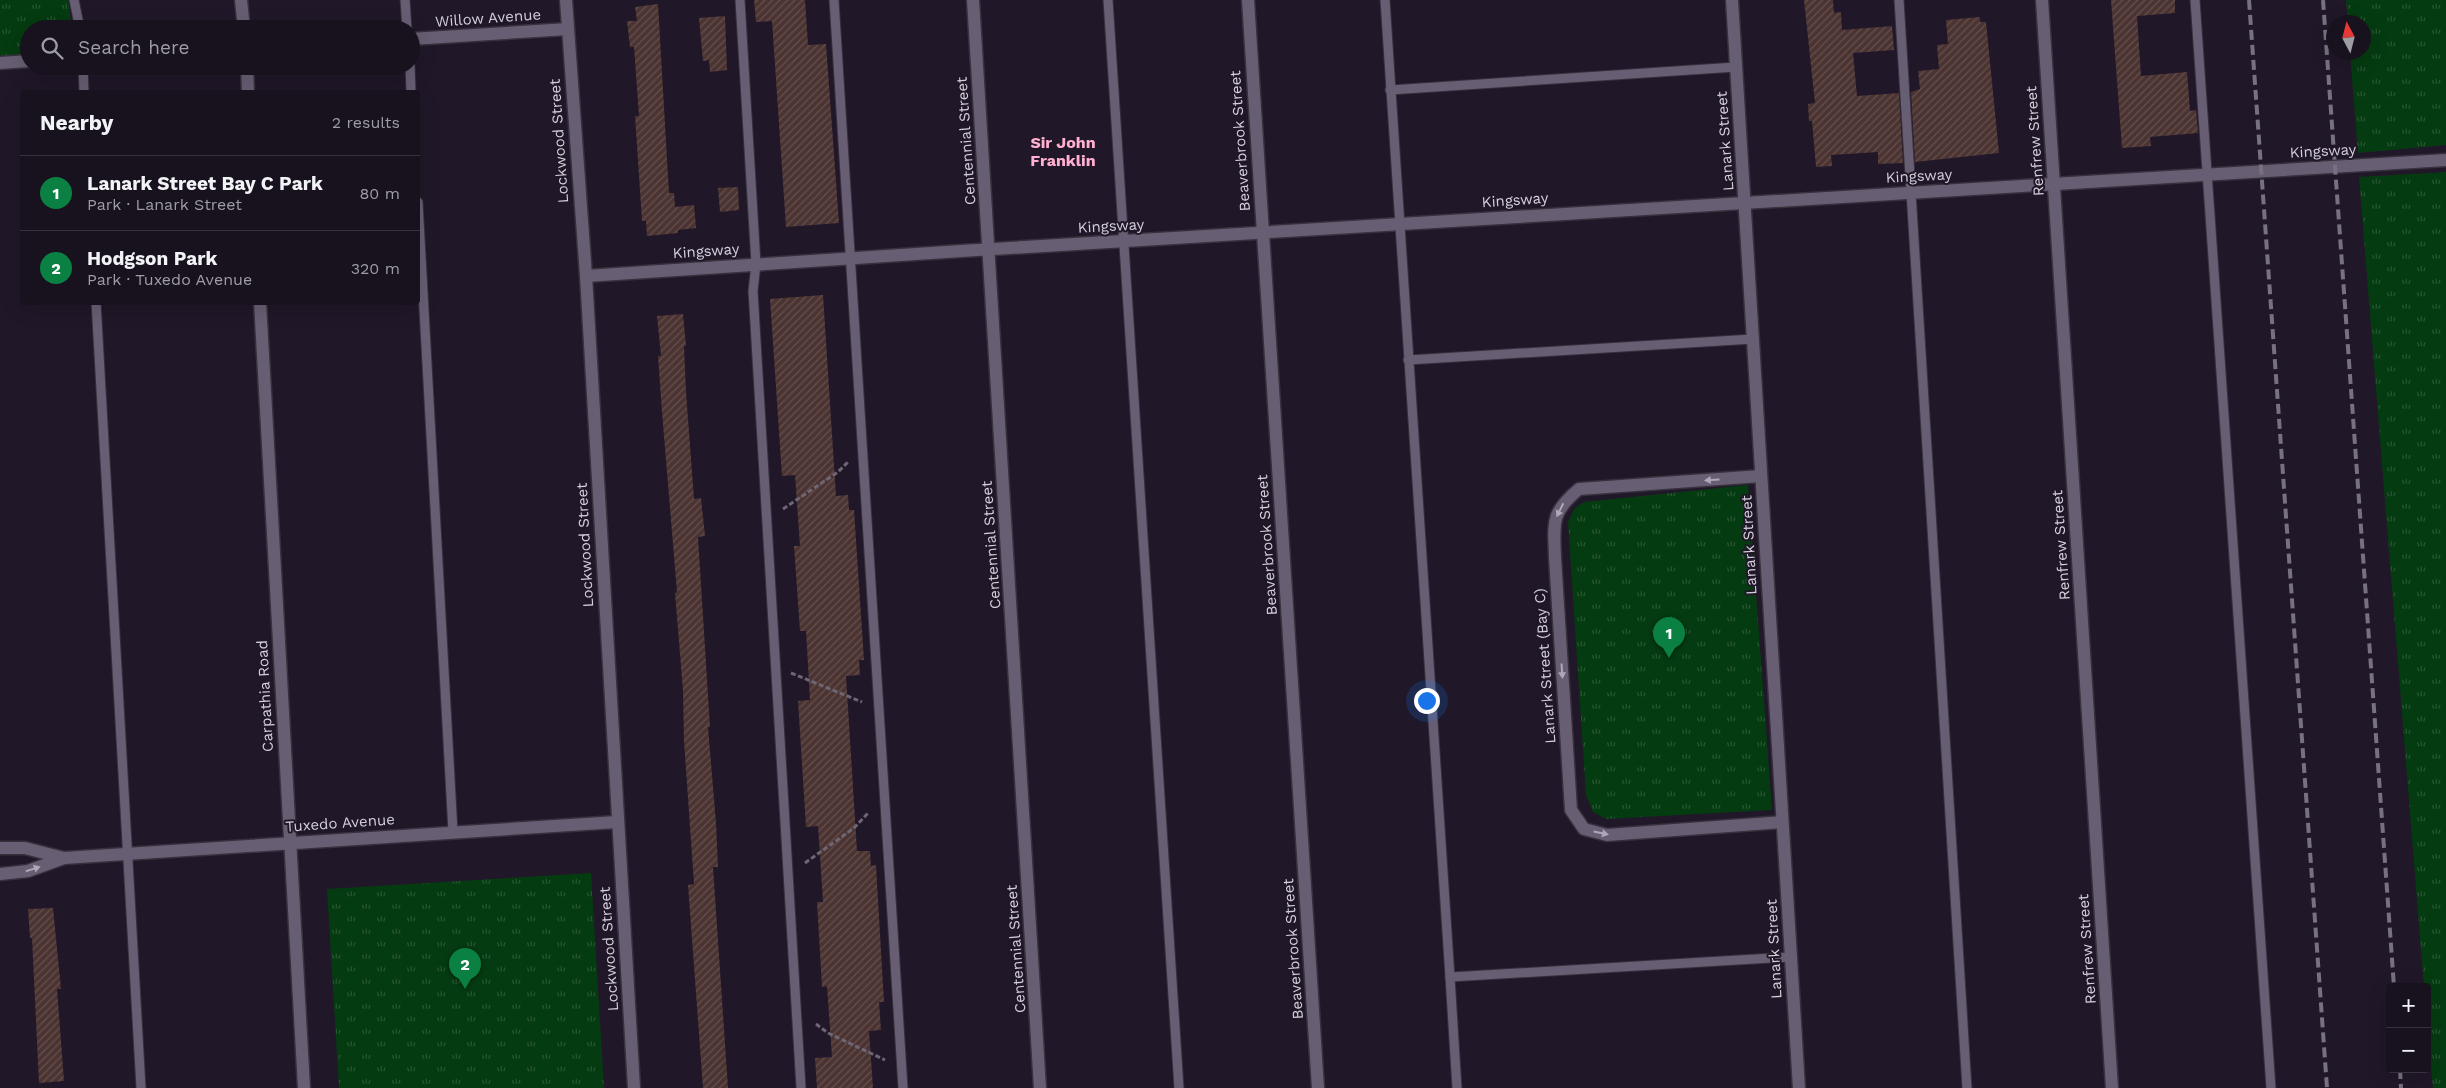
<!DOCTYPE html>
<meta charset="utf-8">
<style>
:root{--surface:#18111e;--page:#211a27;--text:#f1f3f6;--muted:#9f9da4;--line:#36313c;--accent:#0b8043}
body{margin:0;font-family:"Work Sans",sans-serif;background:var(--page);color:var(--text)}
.controls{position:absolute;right:15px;bottom:15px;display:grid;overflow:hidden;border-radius:5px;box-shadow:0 5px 20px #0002}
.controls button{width:45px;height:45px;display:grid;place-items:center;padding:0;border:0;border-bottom:1px solid var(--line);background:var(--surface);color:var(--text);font:25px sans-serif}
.compass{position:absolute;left:2326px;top:15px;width:45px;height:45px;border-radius:50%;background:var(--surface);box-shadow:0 5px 20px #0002;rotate:353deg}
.you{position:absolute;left:1426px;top:700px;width:18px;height:18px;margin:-12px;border:4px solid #fff;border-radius:50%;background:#1a73e8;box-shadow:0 0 0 8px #1a73e833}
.badge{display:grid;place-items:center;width:32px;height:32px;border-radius:50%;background:var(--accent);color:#fff;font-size:16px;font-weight:700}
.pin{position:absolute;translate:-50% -41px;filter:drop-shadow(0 1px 2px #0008)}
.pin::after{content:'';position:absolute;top:26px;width:18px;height:15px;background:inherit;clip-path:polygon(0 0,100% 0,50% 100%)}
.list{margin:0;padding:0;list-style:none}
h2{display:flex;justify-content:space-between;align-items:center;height:65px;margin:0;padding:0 20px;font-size:21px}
h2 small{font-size:16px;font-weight:400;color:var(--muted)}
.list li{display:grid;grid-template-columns:32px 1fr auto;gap:15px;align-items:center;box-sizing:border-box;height:75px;padding:0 20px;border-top:1px solid var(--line)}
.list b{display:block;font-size:19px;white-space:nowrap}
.list p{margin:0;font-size:16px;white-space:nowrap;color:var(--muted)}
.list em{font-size:16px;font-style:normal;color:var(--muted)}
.icon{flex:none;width:28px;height:28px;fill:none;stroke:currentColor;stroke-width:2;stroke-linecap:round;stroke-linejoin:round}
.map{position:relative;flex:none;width:2446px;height:1088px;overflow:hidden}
.search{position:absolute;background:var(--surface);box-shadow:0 5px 20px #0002;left:20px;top:20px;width:400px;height:55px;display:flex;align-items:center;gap:12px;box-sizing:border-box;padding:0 18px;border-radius:28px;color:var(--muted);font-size:19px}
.panel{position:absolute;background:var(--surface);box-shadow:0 5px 20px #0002;left:20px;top:90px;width:400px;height:215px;border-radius:5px}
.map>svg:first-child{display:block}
.grass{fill:url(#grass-tufts)}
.building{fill:url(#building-hatch)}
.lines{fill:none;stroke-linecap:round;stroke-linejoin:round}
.service-casing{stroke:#37303d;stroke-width:11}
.minor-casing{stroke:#37303d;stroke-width:15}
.path{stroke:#6e6675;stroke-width:3;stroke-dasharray:5 2.5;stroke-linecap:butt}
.service{stroke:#685e73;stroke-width:9}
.minor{stroke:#685e73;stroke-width:12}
.rail{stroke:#78717f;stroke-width:4;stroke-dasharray:10 5;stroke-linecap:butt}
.oneway{fill:#afa7b7}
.labels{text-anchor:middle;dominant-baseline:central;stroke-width:4;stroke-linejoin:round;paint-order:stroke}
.street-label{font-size:15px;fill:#d5cfdb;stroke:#201728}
.neighbourhood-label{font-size:16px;font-weight:bold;fill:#ffb0d1;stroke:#201728}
</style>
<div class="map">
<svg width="2446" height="1088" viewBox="0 0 2446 1088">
<defs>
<pattern id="grass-tufts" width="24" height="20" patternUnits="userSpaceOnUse" patternTransform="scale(1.25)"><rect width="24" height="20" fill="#053b10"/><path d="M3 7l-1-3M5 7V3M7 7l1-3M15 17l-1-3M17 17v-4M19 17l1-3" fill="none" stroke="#295632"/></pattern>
<pattern id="building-hatch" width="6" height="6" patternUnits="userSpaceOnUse" patternTransform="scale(1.25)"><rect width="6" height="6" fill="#4b3331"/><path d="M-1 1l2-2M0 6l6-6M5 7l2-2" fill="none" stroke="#64504e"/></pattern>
</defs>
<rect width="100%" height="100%" fill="#201728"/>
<g class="grass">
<polygon points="0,0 68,0 72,29 29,29 29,54 0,56"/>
<polygon points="2346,0 2446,0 2446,145 2358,153 2350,53 2364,52 2364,22 2348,22"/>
<polygon points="2446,172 2446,1088 2433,1088 2427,1023 2427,987 2424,987 2359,177"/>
<polygon points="1748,485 1772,810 1606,819 1593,812 1586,795 1568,522 1575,508 1584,502"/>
<polygon points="591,873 604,1088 339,1088 327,889"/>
</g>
<g class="building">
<polygon points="754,0 805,0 808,45 826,44 839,223 786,227 772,21 756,22"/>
<polygon points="1804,0 1833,0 1834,13 1841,12 1842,30 1892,26 1894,50 1853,53 1857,96 1899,93 1903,163 1878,164 1878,152 1831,155 1832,166 1816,167 1812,121 1809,121 1808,104 1815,103"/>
<polygon points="2111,0 2175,0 2175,13 2137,16 2141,76 2187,72 2190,111 2196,110 2198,133 2150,137 2151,146 2122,148"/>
<polygon points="658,4 669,193 674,193 675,207 694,205 696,228 678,230 678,233 647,236 646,221 642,221 635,116 639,116 634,47 630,47 627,21 637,21 635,7"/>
<polygon points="725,16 727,70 710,72 709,60 703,61 699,18"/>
<polygon points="1980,17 1980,22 1986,22 1999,153 1915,162 1911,92 1920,89 1918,71 1939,69 1937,45 1948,44 1946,20"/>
<polygon points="738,187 739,210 720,212 718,188"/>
<polygon points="823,295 836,496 848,495 849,510 854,510 864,660 859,660 860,675 846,676 857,851 870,851 871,866 876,865 878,900 884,1002 879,1002 881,1030 869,1031 873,1088 817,1088 815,1058 832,1057 827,986 822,987 817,902 823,902 818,826 806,827 798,701 810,700 806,631 800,631 794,546 800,546 795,475 782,476 770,299"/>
<polygon points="683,314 686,346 684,346 686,392 694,499 701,498 705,536 698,537 710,727 708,727 716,823 718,867 713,867 728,1088 703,1088 688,885 694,884 684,741 683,691 675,593 677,592 662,412 658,356 661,356 657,316"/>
<polygon points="53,908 61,989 57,989 64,1081 39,1083 32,938 30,938 28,909"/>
</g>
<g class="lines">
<defs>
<g id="service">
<polyline points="74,0 80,29"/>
<polyline points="405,0 407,29"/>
<polyline points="740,0 756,264 753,291 801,1088"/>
<polyline points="834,0 903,1088"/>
<polyline points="1108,0 1179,1088"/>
<polyline points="1385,0 1450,977 1790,957"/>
<polyline points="1899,0 1967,1088"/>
<polyline points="2195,0 2271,1088"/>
<polyline points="83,66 84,92"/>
<polyline points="410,66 411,92"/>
<polyline points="1390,90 1736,67"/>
<polyline points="418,202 453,832"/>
<polyline points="96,302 141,1088"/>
<polyline points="1408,360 1753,339"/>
<polyline points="1450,977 1457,1088"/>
</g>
<g id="minor">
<polyline points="241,0 244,29"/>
<polyline points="566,0 586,276 634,1088"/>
<polyline points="973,0 1040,1088"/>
<polyline points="1248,0 1318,1088"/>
<polyline points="1732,0 1799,1088"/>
<polyline points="2042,0 2112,1088"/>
<polyline points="411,39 568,29"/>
<polyline points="0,63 29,61"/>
<polyline points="247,66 248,92"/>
<polyline points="586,276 961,251 2446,160"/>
<polyline points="260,302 304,1088"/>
<path d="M1761 476 1579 489C1550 513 1554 523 1555 558L1571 810 1584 829 1607 835 1782 822"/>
<polyline points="0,848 25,848 64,858"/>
<polyline points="0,874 28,871 64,858 617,822"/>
</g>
</defs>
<use href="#service" class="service-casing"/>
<use href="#minor" class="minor-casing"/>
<g class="path">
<polyline points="783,509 838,472 849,461"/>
<polyline points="791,673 862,702"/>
<polyline points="805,863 854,828 869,812"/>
<polyline points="816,1024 828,1033 885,1060"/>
</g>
<use href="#service" class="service"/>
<use href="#minor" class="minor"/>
<g class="rail">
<polyline points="2249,0 2327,1088"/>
<polyline points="2323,0 2394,987"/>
<polyline points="2400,1069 2401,1088"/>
</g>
</g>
<defs><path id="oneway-solid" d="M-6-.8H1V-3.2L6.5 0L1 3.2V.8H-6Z" transform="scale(1.25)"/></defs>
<g class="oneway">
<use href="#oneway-solid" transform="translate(1712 480) rotate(176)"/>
<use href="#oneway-solid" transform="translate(1560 510) rotate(116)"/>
<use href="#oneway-solid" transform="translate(1562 671) rotate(86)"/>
<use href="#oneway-solid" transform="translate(1601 833) rotate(12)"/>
<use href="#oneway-solid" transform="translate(33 869) rotate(-18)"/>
</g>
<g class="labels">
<g class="street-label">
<text transform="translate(488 18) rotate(-4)">Willow Avenue</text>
<text transform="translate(559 141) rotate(-94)">Lockwood Street</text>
<text transform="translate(966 141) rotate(-94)">Centennial Street</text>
<text transform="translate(1240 141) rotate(-94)">Beaverbrook Street</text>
<text transform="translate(1725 141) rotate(-94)">Lanark Street</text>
<text transform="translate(2035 141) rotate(-94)">Renfrew Street</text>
<text transform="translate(2323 151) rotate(-3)">Kingsway</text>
<text transform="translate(1919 176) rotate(-3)">Kingsway</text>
<text transform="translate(1515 200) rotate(-4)">Kingsway</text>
<text transform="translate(1111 226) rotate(-3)">Kingsway</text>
<text transform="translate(706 251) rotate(-4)">Kingsway</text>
<text transform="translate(585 545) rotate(-93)">Lockwood Street</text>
<text transform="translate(991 545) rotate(-94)">Centennial Street</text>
<text transform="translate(1267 545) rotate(-94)">Beaverbrook Street</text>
<text transform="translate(1749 545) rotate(-93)">Lanark Street</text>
<text transform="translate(2061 545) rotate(-94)">Renfrew Street</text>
<text transform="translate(1545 666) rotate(-94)">Lanark Street (Bay C)</text>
<text transform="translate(265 696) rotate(-93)">Carpathia Road</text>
<text transform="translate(340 823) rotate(-4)">Tuxedo Avenue</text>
<text transform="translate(609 949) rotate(-94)">Lockwood Street</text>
<text transform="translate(1016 949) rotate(-94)">Centennial Street</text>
<text transform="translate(1293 949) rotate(-94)">Beaverbrook Street</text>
<text transform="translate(1774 949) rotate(-93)">Lanark Street</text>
<text transform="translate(2087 949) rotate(-94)">Renfrew Street</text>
</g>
<g class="neighbourhood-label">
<text x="1063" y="142">Sir John<tspan x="1063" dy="18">Franklin</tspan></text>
</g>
</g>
</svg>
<div class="controls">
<button>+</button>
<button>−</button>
</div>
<svg class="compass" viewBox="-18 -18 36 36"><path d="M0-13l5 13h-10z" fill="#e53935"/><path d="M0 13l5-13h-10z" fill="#9f9da4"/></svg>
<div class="you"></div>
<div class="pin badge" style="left:1669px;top:658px">1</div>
<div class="pin badge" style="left:465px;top:989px">2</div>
<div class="search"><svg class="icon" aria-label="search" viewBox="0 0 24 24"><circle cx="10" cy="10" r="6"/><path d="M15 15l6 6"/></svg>Search here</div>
<section class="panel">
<h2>Nearby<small>2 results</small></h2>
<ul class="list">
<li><span class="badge">1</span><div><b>Lanark Street Bay C Park</b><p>Park · Lanark Street</p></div><em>80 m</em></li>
<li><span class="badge">2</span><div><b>Hodgson Park</b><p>Park · Tuxedo Avenue</p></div><em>320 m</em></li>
</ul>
</section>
</div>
